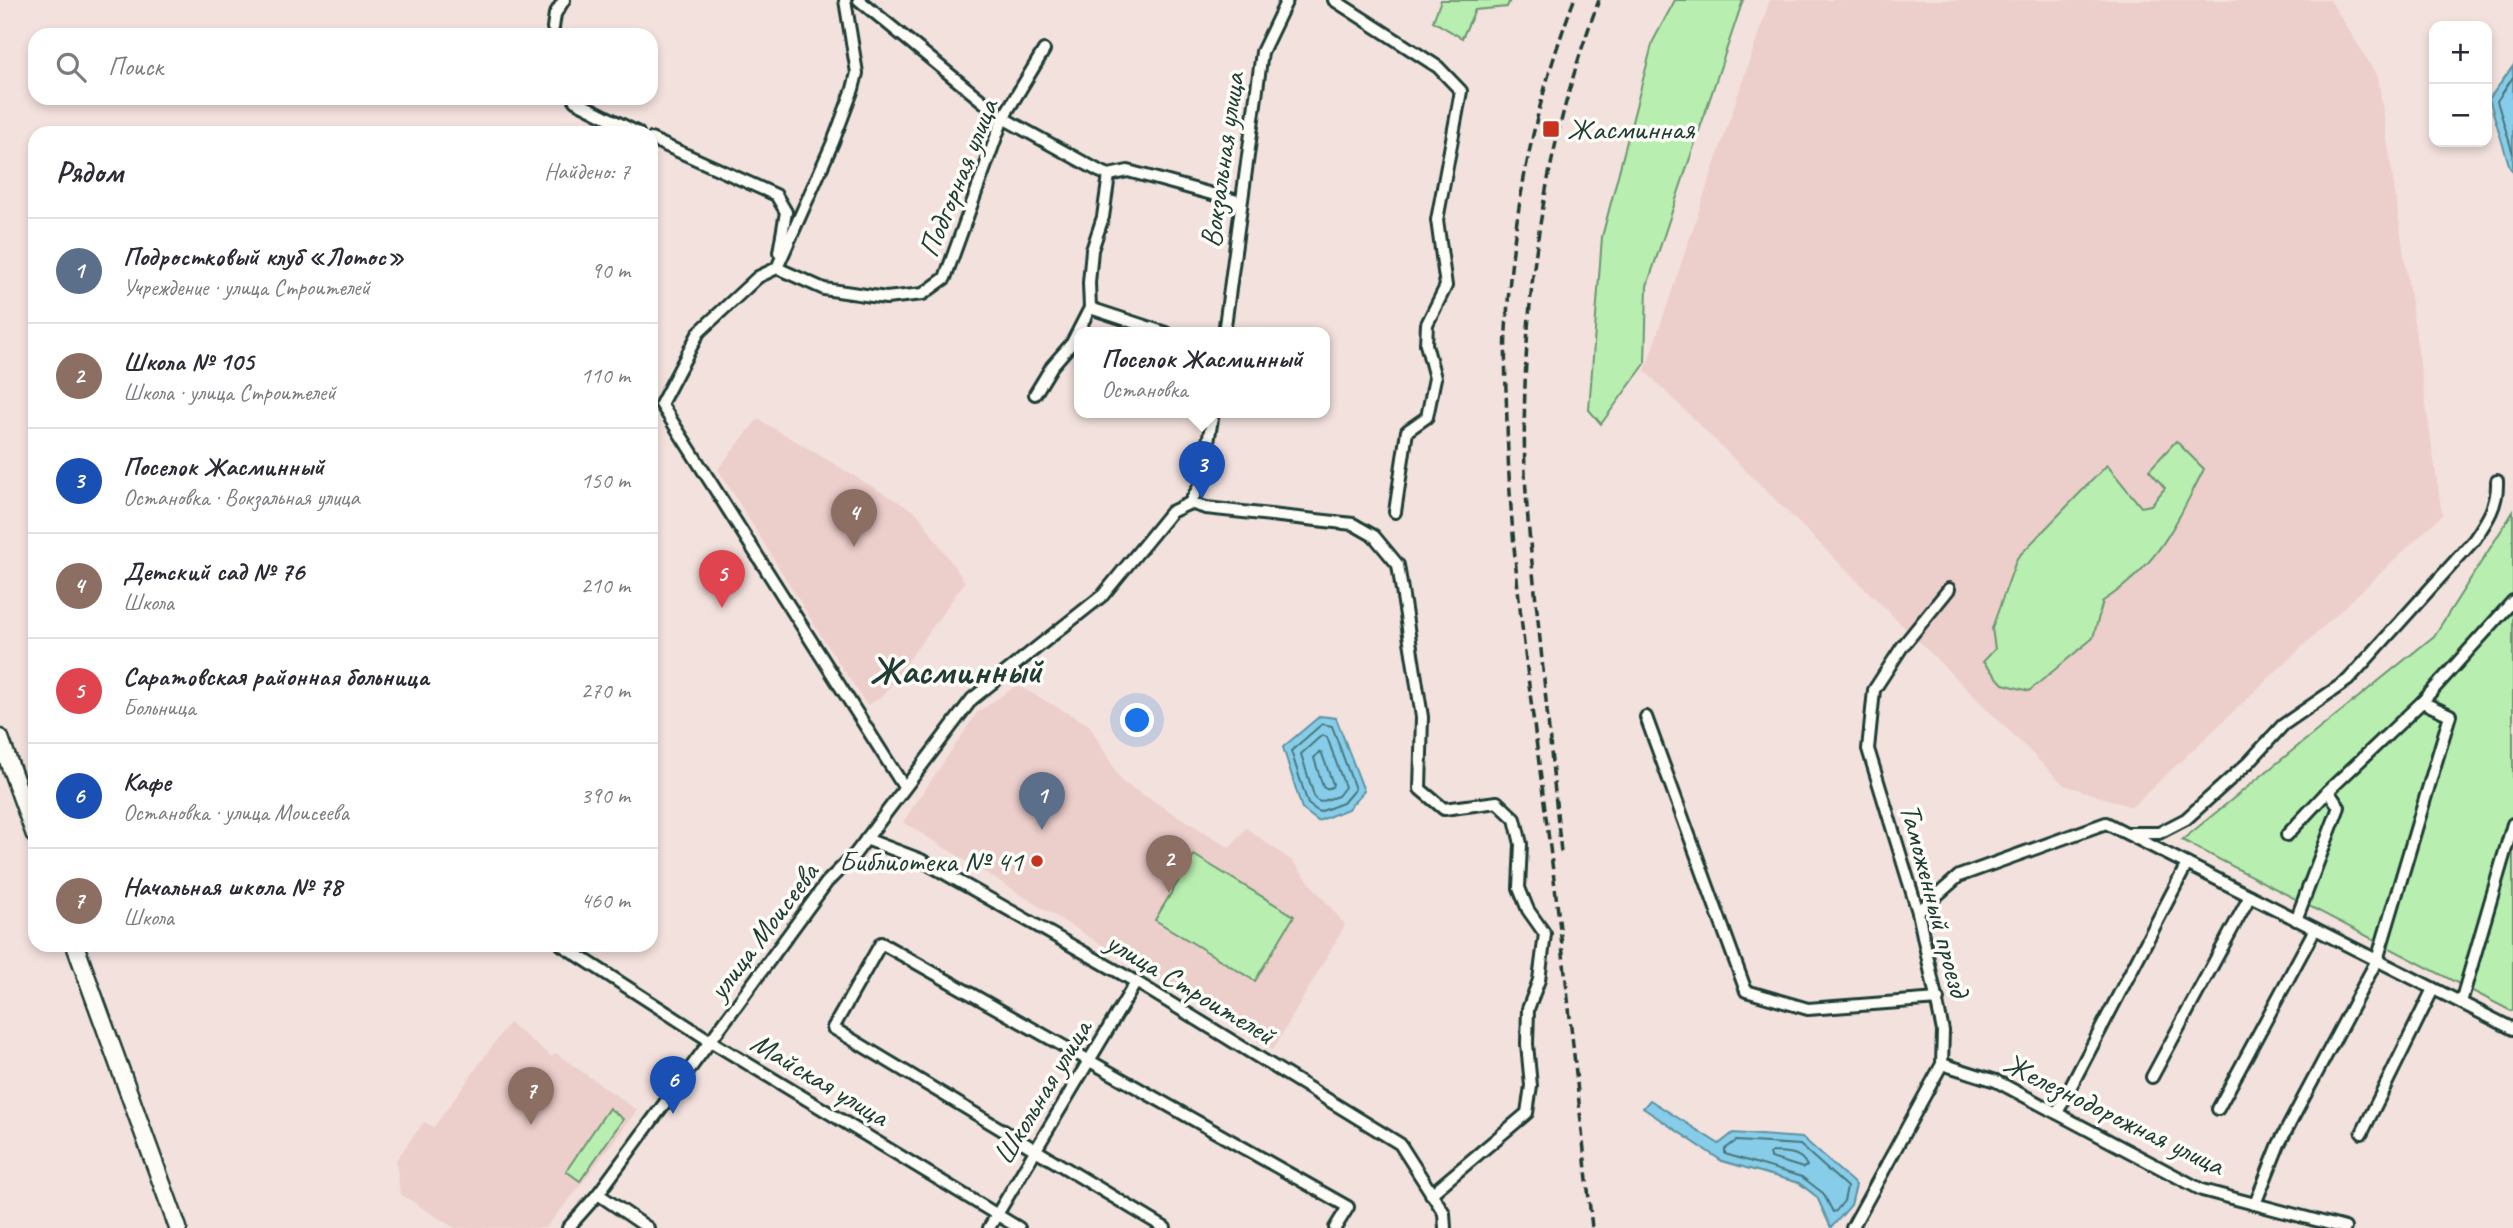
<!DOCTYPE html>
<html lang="ru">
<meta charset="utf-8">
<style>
:root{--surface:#fff;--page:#f7f7f7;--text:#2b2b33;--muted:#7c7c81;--line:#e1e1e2;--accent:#b45309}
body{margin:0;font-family:Caveat,sans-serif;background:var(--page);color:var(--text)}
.controls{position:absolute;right:21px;top:21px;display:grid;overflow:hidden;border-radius:14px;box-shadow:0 4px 10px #0003}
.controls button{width:63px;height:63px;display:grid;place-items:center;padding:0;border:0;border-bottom:2px solid var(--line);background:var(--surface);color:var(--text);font:35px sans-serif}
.you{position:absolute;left:1138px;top:721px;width:24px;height:24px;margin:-18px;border:5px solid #fff;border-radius:50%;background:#1a73e8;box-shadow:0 0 0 10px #1a73e833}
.badge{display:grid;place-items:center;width:46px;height:46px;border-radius:50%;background:var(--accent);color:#fff;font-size:23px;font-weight:700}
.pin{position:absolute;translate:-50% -58px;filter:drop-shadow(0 2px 4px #0008)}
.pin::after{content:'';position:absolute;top:37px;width:24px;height:21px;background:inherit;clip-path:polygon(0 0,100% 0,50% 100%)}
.popup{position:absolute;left:1074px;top:327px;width:256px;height:91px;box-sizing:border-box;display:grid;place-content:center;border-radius:14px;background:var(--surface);filter:drop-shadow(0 2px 5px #0005);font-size:23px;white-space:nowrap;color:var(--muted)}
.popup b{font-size:26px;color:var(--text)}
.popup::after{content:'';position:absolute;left:50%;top:100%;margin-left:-14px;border:14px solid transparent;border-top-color:var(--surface)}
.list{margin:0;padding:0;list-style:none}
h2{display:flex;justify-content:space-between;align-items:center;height:91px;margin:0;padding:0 28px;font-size:30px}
h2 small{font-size:23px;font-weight:400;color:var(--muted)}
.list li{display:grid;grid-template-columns:46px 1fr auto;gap:21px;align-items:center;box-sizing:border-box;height:105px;padding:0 28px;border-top:2px solid var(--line)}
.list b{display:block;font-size:26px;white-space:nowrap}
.list p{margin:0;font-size:23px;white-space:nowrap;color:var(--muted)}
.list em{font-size:23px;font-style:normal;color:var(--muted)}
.icon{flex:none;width:38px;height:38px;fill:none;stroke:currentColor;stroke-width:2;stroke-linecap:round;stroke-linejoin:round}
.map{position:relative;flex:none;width:2513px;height:1228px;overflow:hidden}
.search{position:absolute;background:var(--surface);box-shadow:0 4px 10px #0003;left:28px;top:28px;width:630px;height:77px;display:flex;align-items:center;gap:18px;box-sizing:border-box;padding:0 24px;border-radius:21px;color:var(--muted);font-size:26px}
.panel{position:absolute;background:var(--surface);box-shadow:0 4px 10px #0003;left:28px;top:126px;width:630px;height:826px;border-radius:21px}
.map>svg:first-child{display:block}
.built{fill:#eccecb}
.green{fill:#b8eeb0;stroke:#6c9672;stroke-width:2}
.water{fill:#87cde9;stroke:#5d93a1;stroke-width:2}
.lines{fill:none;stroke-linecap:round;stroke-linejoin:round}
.shore{stroke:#49777c;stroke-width:2}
.street-casing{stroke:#1f3d34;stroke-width:16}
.secondary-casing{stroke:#1f3d34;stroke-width:21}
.street{stroke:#fdfcf7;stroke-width:10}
.secondary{stroke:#fdfcf7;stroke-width:16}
.rail{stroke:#1f3d34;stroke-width:3.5;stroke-dasharray:10 5;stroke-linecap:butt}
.poi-dot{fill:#c8321e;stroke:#fdfcf7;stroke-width:2.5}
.labels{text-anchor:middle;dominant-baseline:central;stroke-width:7;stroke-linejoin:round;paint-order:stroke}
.poi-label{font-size:30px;fill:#1f3d34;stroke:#fdfcf7;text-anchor:start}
.street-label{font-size:30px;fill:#1f3d34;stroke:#fdfcf7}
.district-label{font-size:37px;font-weight:bold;fill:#1f3d34;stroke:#fdfcf7}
</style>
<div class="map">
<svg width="2513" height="1228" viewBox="0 0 2513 1228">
<rect width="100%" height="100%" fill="#f3e1dd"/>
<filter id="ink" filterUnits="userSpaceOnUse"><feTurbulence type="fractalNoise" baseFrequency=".0143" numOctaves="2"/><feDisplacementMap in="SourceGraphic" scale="14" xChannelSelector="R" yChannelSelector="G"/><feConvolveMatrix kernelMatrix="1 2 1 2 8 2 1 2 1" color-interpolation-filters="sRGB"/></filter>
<g filter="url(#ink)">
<g class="built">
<polygon points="1770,0 2330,0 2378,77 2442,515 2132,807 2064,785 1645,371"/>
<polygon points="758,419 917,513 965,582 882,697 867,705 825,642 718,469"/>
<polygon points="1017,685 1089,725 1122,782 1230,848 1246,828 1292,861 1345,925 1273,1050 903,822 977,713"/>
<polygon points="509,1023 552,1057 555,1053 637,1110 573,1195 545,1228 455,1228 400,1194 396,1160 424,1122 434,1127"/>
</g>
<g class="green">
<polygon points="1441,0 1510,0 1507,7 1475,10 1462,38 1433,21"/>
<polygon points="1675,0 1743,0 1647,286 1645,364 1601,424 1589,410 1602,237 1653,41"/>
<path d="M2176 441 2204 469C2175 525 2159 565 2103 601L2093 638 2029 691 2003 684 1983 662 1995 649 1992 628 2017 558 2107 465 2141 507 2151 505 2165 488 2149 470Z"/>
<polygon points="2513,512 2513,1009 2511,1011 2182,840 2434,636"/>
<polygon points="1194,855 1294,916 1255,981 1155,920"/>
<polygon points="609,1108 623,1119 580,1181 566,1171"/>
</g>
<g class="water">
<polygon points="2513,66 2513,171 2510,168 2489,99"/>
<polygon points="1320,716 1336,718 1364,791 1348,809 1318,821 1302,809 1283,747"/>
<polygon points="1650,1100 1719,1144 1733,1133 1803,1138 1856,1185 1851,1205 1831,1228 1817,1197 1799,1183 1722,1161 1643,1108"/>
</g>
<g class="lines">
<g class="shore">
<polyline points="2513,77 2497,101 2513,154"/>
<polygon points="1322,724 1332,726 1355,789 1343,803 1319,812 1308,804 1291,751"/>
<polygon points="1322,735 1327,737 1345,787 1338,796 1320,802 1315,799 1301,754"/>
<polygon points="1319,752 1322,754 1333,784 1332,787 1326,789 1323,787 1314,758"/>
<polygon points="1736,1141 1800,1145 1847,1187 1844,1201 1836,1211 1833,1212 1823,1193 1802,1177 1725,1154 1725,1149"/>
<path d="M1772 1152C1787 1153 1800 1151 1807 1166L1803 1168 1771 1158 1769 1154Z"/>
</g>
<defs>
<g id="street">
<polyline points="845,0 857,73 853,89 833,142 777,268 758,277 699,332 661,404 904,787"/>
<polyline points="859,0 1003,118 1099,171 1109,175 1128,171 1241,202"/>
<polyline points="1334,0 1438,67 1461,91 1437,220 1446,286 1427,324 1426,344 1435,378 1427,417 1407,431 1395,512"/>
<polyline points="553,28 555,14 564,0"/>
<polyline points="574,98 575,101 638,133"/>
<polyline points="651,139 776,195 786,212 779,252"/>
<polyline points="777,268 824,289 886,298 923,294 945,278 1003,118 1044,50"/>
<polyline points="1090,308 1166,333"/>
<polyline points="1224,333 1262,52 1287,0"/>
<polyline points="1035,394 1052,366 1072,343 1090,308 1089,283 1092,250 1103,217 1109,175"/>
<polyline points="1190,503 1206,508 1353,524 1374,536 1398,565 1422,717 1420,789 1444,809 1497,802 1515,819 1521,844 1519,888 1528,910 1545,934 1539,980 1528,1009 1527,1044 1531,1086 1527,1113 1431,1194"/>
<polyline points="1190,503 1201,483 1213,413"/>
<polyline points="1646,717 1746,991 1808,1009 1938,999"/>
<path d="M2128 833H2159L2186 819 2249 762 2283 725 2348 680 2474 540C2487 521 2498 505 2497 481"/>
<polyline points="2287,835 2328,791 2422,702 2513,601"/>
<polyline points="866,839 921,860 1136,982 1400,1144 1444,1213 1445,1228"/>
<polyline points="1918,912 1959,876 2106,823 2513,1029"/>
<polyline points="2296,920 2339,807 2328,791"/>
<polyline points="562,945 712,1042 1019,1228"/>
<polyline points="2461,1002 2513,824"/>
<polyline points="1942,1064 1996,1081 2202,1190 2345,1228"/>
<polyline points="2152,1077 2250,896"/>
<polyline points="2218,1109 2315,929"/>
<polyline points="2057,1113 2187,864"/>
<polyline points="2362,1133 2433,989"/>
<polyline points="598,1194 648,1228"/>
<polyline points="2255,1204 2279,1144 2377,960 2450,715 2422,702"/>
<polyline points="568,1228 598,1194 827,882 855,854 972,699 1103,595 1171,512 1190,503"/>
<polyline points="989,1228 1136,982"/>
<polyline points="1165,1228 833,1028 881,943 1348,1207 1335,1228"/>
<polyline points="1852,1228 1942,1064 1943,1031 1918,912 1868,749 1874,690 1902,647 1949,589"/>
</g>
<g id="secondary">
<polyline points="0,738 35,835"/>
<polyline points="75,945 178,1228"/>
</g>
</defs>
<use href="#street" class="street-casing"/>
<use href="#secondary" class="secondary-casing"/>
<use href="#street" class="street"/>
<use href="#secondary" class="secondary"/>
<g class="rail">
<path d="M1574 0C1535 102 1514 207 1507 316 1504 351 1506 387 1507 422 1510 557 1530 691 1547 825 1565 959 1578 1094 1592 1228"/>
<path d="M1561 852C1553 775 1546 698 1538 620 1533 571 1527 522 1525 473 1520 313 1542 150 1599 0"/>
</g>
</g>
</g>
<g class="poi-dot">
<rect x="1542" y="120" width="18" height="18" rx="3.5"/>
<circle cx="1037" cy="861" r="7"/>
</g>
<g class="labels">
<g class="poi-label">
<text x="1567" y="129">Жасминная</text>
<text x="1023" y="861" text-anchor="end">Библиотека № 41</text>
</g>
<g class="street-label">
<text transform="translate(1222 160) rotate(-82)">Вокзальная улица</text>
<text transform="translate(958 178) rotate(-68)">Подгорная улица</text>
<text transform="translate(1935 900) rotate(75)">Таможенный проезд</text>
<text transform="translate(763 931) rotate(-53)">улица Моисеева</text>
<text transform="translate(1191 988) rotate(31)">улица Строителей</text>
<text transform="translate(820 1079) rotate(31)">Майская улица</text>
<text transform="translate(1042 1092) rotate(-59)">Школьная улица</text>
<text transform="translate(2114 1114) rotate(26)">Железнодорожная улица</text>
</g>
<g class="district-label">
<text x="956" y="670">Жасминный</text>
</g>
</g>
</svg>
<div class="controls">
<button>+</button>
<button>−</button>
</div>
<div class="you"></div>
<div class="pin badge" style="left:1042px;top:830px;background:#5c6f8a">1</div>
<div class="pin badge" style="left:1169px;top:893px;background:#8d6e63">2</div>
<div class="pin badge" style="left:1202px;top:499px;background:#1a4fb4">3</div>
<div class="popup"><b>Поселок Жасминный</b>Остановка</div>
<div class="pin badge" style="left:854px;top:547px;background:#8d6e63">4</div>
<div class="pin badge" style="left:722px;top:608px;background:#e0444e">5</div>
<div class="pin badge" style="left:673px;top:1114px;background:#1a4fb4">6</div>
<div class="pin badge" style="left:531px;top:1125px;background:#8d6e63">7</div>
<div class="search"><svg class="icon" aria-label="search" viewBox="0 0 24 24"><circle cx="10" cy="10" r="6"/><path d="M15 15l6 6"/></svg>Поиск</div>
<section class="panel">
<h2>Рядом<small>Найдено: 7</small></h2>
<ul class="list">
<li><span class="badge" style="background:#5c6f8a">1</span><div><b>Подростковый клуб «Лотос»</b><p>Учреждение · улица Строителей</p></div><em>90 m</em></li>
<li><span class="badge" style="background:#8d6e63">2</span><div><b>Школа № 105</b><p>Школа · улица Строителей</p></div><em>110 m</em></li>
<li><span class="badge" style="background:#1a4fb4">3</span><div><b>Поселок Жасминный</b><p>Остановка · Вокзальная улица</p></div><em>150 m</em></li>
<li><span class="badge" style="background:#8d6e63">4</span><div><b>Детский сад № 76</b><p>Школа</p></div><em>210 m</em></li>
<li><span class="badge" style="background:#e0444e">5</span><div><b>Саратовская районная больница</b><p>Больница</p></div><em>270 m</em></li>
<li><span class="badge" style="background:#1a4fb4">6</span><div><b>Кафе</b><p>Остановка · улица Моисеева</p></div><em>390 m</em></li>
<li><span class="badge" style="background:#8d6e63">7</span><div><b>Начальная школа № 78</b><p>Школа</p></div><em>460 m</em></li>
</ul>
</section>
</div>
